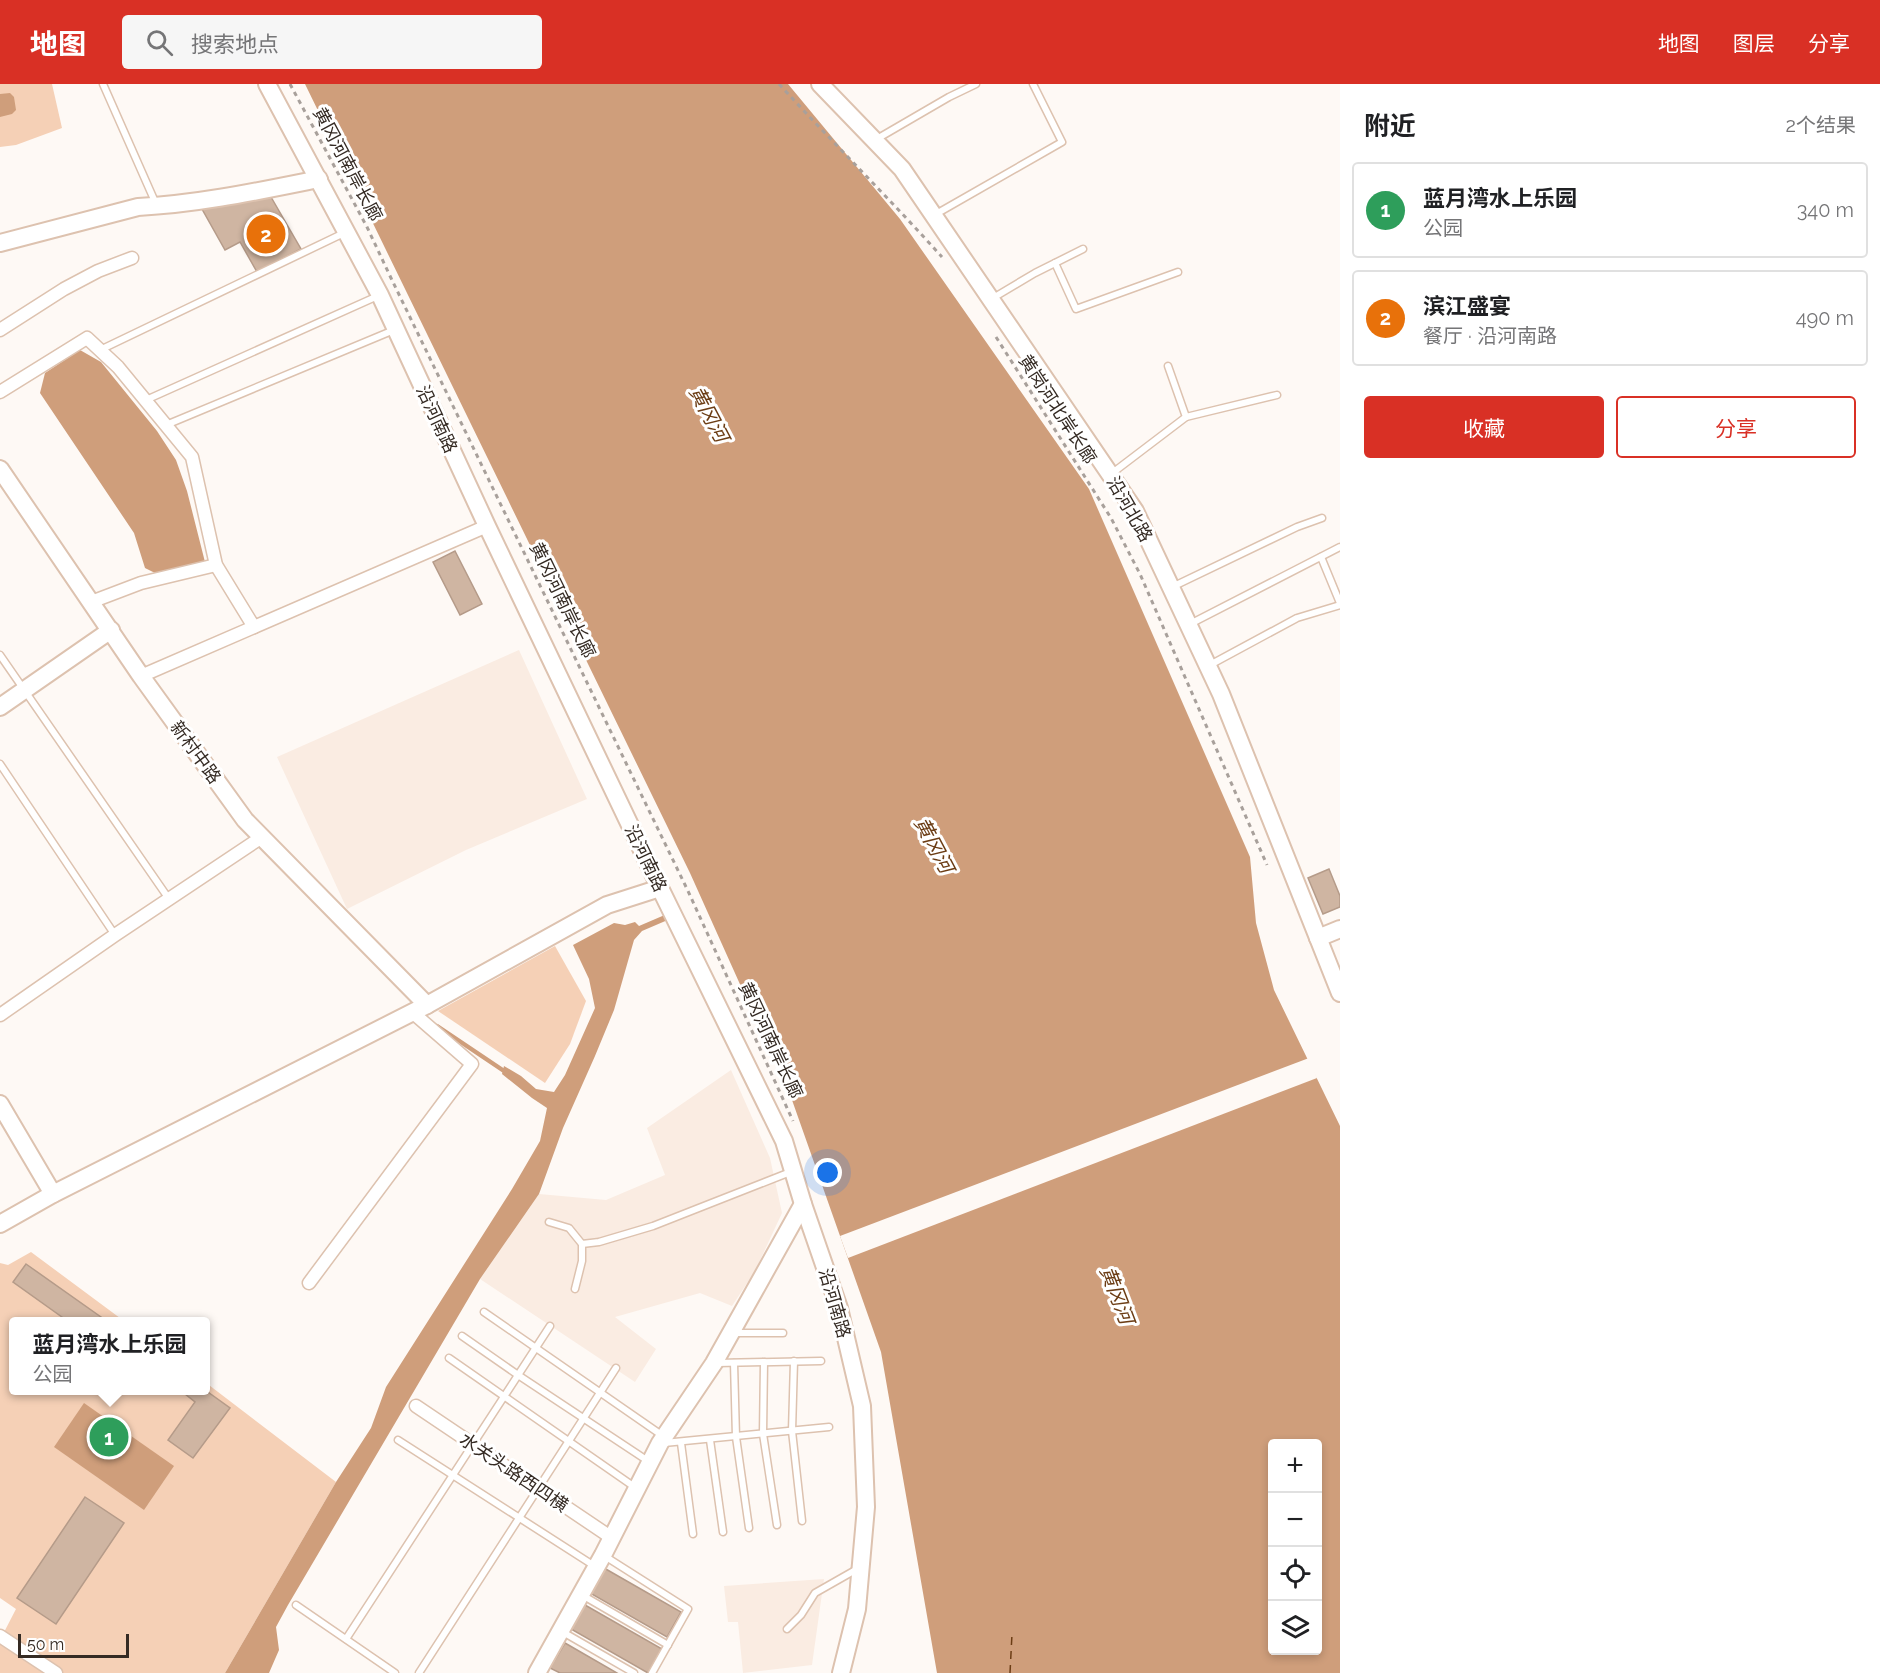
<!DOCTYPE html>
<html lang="zh">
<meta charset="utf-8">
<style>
:root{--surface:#fff;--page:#f6f6f6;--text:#202124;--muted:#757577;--line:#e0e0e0;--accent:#d93025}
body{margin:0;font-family:Raleway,"Noto Sans SC",sans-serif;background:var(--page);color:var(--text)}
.controls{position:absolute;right:18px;bottom:18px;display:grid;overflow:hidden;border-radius:6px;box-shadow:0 3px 9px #0003}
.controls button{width:54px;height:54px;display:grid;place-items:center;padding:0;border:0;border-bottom:2px solid var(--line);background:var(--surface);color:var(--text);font:30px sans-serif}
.scale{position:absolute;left:18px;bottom:15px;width:111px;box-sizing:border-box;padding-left:6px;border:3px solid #352b24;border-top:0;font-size:16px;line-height:21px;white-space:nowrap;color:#352b24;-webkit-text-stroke:4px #fff;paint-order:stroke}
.you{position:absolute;left:828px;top:1089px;width:21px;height:21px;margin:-15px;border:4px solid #fff;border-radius:50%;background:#1a73e8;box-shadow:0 0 0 9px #1a73e833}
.badge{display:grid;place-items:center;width:39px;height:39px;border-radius:50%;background:var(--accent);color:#fff;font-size:20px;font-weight:700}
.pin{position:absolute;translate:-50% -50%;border:3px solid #fff;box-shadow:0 2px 6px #0006}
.popup{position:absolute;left:9px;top:1233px;width:201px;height:78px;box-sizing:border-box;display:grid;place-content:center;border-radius:6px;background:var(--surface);filter:drop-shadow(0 2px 4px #0005);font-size:20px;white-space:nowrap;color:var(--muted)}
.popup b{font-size:22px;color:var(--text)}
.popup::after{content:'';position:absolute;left:50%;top:100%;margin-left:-12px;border:12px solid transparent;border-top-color:var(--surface)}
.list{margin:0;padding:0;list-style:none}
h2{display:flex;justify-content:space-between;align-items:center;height:78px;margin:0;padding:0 24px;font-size:26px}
h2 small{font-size:20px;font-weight:400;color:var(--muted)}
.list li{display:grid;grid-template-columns:39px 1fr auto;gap:18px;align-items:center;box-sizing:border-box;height:96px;margin:0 12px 12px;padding:0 12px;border:2px solid var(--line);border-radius:6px}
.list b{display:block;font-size:22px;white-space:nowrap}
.list p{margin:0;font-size:20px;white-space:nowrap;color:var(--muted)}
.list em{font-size:20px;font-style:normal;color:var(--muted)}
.actions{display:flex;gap:12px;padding:18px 24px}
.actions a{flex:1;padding:14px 0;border:2px solid var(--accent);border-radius:6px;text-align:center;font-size:21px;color:var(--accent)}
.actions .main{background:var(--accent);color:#fff}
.icon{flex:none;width:33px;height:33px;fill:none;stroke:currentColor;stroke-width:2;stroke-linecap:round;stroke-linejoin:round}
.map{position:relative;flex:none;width:1340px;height:1589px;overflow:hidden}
header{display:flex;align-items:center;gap:36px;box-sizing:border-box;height:84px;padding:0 30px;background:var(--accent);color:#fff}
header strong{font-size:28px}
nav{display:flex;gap:33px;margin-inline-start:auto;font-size:21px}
.search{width:420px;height:54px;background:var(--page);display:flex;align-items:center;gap:15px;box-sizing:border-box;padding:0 21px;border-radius:6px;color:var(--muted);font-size:22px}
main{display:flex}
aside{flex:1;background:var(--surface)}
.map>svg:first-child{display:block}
.built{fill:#faece2}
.green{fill:#f5d0b6}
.water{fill:#cf9e7b;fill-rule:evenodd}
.pier{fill:#fef9f5}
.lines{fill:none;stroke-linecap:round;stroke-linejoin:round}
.stream{stroke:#cf9e7b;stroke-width:4.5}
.ferry{stroke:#6c3d15;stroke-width:1.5;stroke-dasharray:8 6;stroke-linecap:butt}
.building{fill:#cfb5a2;stroke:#b59b89;stroke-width:1.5}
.lane-casing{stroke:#ddc2af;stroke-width:9}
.street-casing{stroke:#ddc2af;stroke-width:15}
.secondary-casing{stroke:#ddc2af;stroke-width:20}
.path{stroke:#a8a09b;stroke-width:3;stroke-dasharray:4.5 4.5;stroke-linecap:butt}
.lane{stroke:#fff;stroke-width:6}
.street{stroke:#fff;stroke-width:12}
.secondary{stroke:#fff;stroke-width:16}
.labels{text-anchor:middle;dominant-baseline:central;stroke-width:6;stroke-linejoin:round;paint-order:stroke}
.street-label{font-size:18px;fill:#352b24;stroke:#fff}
.water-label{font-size:20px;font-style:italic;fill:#6c3d15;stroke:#fff}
</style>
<header>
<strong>地图</strong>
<div class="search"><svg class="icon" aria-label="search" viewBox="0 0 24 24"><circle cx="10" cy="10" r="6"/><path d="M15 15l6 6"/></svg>搜索地点</div>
<nav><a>地图</a><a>图层</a><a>分享</a></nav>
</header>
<main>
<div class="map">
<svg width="1340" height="1589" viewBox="0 0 1340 1589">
<rect width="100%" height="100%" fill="#fef9f5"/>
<g class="built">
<polygon points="519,566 587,715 466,766 347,825 277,673"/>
<polygon points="731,986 770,1074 782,1129 755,1187 732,1222 700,1209 615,1233 656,1265 635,1298 480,1195 539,1110 606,1116 665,1091 647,1044"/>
<polygon points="824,1495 812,1581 743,1589 738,1538 728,1538 724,1502"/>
</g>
<g class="green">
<polygon points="0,0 52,0 62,44 16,61 0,63"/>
<polygon points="555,862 586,917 570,960 545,999 438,927"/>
<polygon points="31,1168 124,1237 13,1238 13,1306 205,1306 205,1298 336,1398 225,1589 0,1589 0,1556 16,1525 0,1514 0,1179 8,1181"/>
</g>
<g class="water">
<path d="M305 0H788L900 135 1089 405 1250 773 1256 839 1274 906 1340 1042V1589H937L881 1268 792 1016 690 789ZM1272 1360H1318V1566H1272Z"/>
<polygon points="10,9 14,13 16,26 12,30 0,33 0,10"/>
<polygon points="80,266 101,278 157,347 176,376 187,407 205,478 157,490 145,484 134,449 40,309 45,289"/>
<polygon points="667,830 670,835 642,847 634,856 614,926 595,972 563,1044 539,1110 480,1195 288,1521 276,1543 279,1566 269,1589 225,1589 336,1398 371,1344 386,1303 512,1105 540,1057 547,1024 532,1014 502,990 504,982 521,992 536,1005 554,1008 565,991 595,924 589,895 573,861 614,839 625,841 635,838 639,842"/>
<polygon points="84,1319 174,1382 144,1426 54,1363"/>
</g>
<polygon class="pier" points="1309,974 1317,994 848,1174 840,1152"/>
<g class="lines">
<polyline class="stream" points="437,942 507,989"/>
<polyline class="ferry" points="1010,1589 1012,1550"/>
</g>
<g class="building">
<polygon points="271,113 301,165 257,188 240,158 225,166 202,125"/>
<polygon points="455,467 482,520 460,531 433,478"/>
<polygon points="1329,785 1340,812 1340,823 1323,830 1308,794"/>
<polygon points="26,1180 108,1238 69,1238 13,1198"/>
<polygon points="180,1306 205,1306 230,1324 193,1374 168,1356 195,1318"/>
<polygon points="85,1413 124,1439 56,1540 17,1514"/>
<polygon points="604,1484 681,1528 667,1553 590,1509"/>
<polygon points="585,1521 662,1565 648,1589 571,1545"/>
<polygon points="565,1559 617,1589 560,1589 550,1584"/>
</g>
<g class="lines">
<defs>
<g id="lane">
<polyline points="103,0 156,120"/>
<polyline points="875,56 949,13 976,0"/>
<polyline points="936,130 1062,58 1033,0"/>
<polyline points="1055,179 1076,225 1178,188"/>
<polyline points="993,214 1035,189 1083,165"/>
<polyline points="100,266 344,149"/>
<polyline points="146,316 380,211"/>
<polyline points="1186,333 1277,311"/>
<polyline points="166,341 394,246"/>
<polyline points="1111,390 1186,333 1168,282"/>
<polyline points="1321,473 1340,519"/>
<polyline points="1172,503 1297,443 1322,434"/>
<polyline points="1190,540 1340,463"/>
<polyline points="0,571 169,815"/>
<polyline points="1208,582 1297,534 1340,521"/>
<polyline points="0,680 115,851"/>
<polyline points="549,1138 569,1144 582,1160 582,1177 575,1205"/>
<polyline points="582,1160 599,1158 653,1142 793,1087"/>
<polyline points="484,1228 663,1352"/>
<polyline points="733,1249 783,1249"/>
<polyline points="462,1252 518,1291 648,1377"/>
<polyline points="449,1274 636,1404"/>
<polyline points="794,1277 792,1347 802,1437"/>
<polyline points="764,1278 763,1350 777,1441"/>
<polyline points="717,1279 821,1277"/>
<polyline points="734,1279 736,1353 749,1444"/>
<polyline points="398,1356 596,1483"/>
<polyline points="710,1356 723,1448"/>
<polyline points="664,1359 829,1343"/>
<polyline points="681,1359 693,1450"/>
<polyline points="603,1471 688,1525 652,1589"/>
<polyline points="582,1511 668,1561"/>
<polyline points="296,1521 395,1589"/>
<polyline points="787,1545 801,1531 815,1509 859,1484"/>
<polyline points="561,1547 634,1589"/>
<polyline points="346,1555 550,1242"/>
<polyline points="419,1589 616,1284"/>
</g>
<g id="street">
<polyline points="0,246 64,205 98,187 132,174"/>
<polyline points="0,308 87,254 118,283 192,373 216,481 254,543"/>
<polyline points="91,518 141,499 216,481"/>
<polyline points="141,592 487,442"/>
<polyline points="0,931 115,851 262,753"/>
<polyline points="309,1199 472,980 412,928"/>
<polyline points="416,1322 612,1454"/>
<polyline points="0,1552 56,1589"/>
</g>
<g id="secondary">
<polyline points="267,0 380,211 487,442 660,804 784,1057 803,1120 839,1224 862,1322 866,1423 857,1525 841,1589"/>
<polyline points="820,0 902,85 1135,427 1221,610 1340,909"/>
<path d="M0 159 138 123C199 120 259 107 319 95"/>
<polyline points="0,385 141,592 245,736 427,921"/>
<polyline points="0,623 111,546"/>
<polyline points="1318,854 1340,845"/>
<polyline points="0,1020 53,1110"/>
<polyline points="0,1140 53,1110 427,921 607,821 660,804"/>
<polyline points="537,1589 603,1471 660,1359 714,1279 803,1120"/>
</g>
</defs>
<use href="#lane" class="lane-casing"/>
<use href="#street" class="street-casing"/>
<use href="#secondary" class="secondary-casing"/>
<g class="path">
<polyline points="290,0 367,143 391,194 688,807 793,1037"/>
<path d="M779 0C833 59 889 114 942 173"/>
<polyline points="996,253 1111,434 1140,490 1267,781"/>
</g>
<use href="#lane" class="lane"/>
<use href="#street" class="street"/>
<use href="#secondary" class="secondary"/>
</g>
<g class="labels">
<g class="street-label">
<text transform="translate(348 80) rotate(62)">黄冈河南岸长廊</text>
<text transform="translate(1058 325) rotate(57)">黄岗河北岸长廊</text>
<text transform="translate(437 335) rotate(65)">沿河南路</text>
<text transform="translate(1130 425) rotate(60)">沿河北路</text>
<text transform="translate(563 516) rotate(64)">黄冈河南岸长廊</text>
<text transform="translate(196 668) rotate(54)">新村中路</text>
<text transform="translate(646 774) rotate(64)">沿河南路</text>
<text transform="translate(771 956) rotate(65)">黄冈河南岸长廊</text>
<text transform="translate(835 1219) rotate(74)">沿河南路</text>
<text transform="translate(514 1388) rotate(34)">水关头路西四横</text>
</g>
<g class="water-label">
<text transform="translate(709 330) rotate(62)">黄冈河</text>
<text transform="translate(934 761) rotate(62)">黄冈河</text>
<text transform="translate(1117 1211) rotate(69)">黄冈河</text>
</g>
</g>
</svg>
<div class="controls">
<button>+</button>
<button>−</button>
<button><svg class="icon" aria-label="locate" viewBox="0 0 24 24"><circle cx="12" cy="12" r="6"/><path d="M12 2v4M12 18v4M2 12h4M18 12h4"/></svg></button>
<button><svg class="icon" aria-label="layers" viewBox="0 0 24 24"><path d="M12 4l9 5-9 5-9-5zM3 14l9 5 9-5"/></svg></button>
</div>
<div class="scale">50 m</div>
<div class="you"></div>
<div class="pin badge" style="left:109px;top:1353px;background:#2e9e5b">1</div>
<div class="popup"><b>蓝月湾水上乐园</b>公园</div>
<div class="pin badge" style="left:266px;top:150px;background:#e8710a">2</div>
</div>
<aside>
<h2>附近<small>2个结果</small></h2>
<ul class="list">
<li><span class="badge" style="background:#2e9e5b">1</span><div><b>蓝月湾水上乐园</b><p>公园</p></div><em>340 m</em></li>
<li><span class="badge" style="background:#e8710a">2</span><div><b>滨江盛宴</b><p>餐厅 · 沿河南路</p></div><em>490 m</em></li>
</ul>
<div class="actions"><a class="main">收藏</a><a>分享</a></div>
</aside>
</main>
